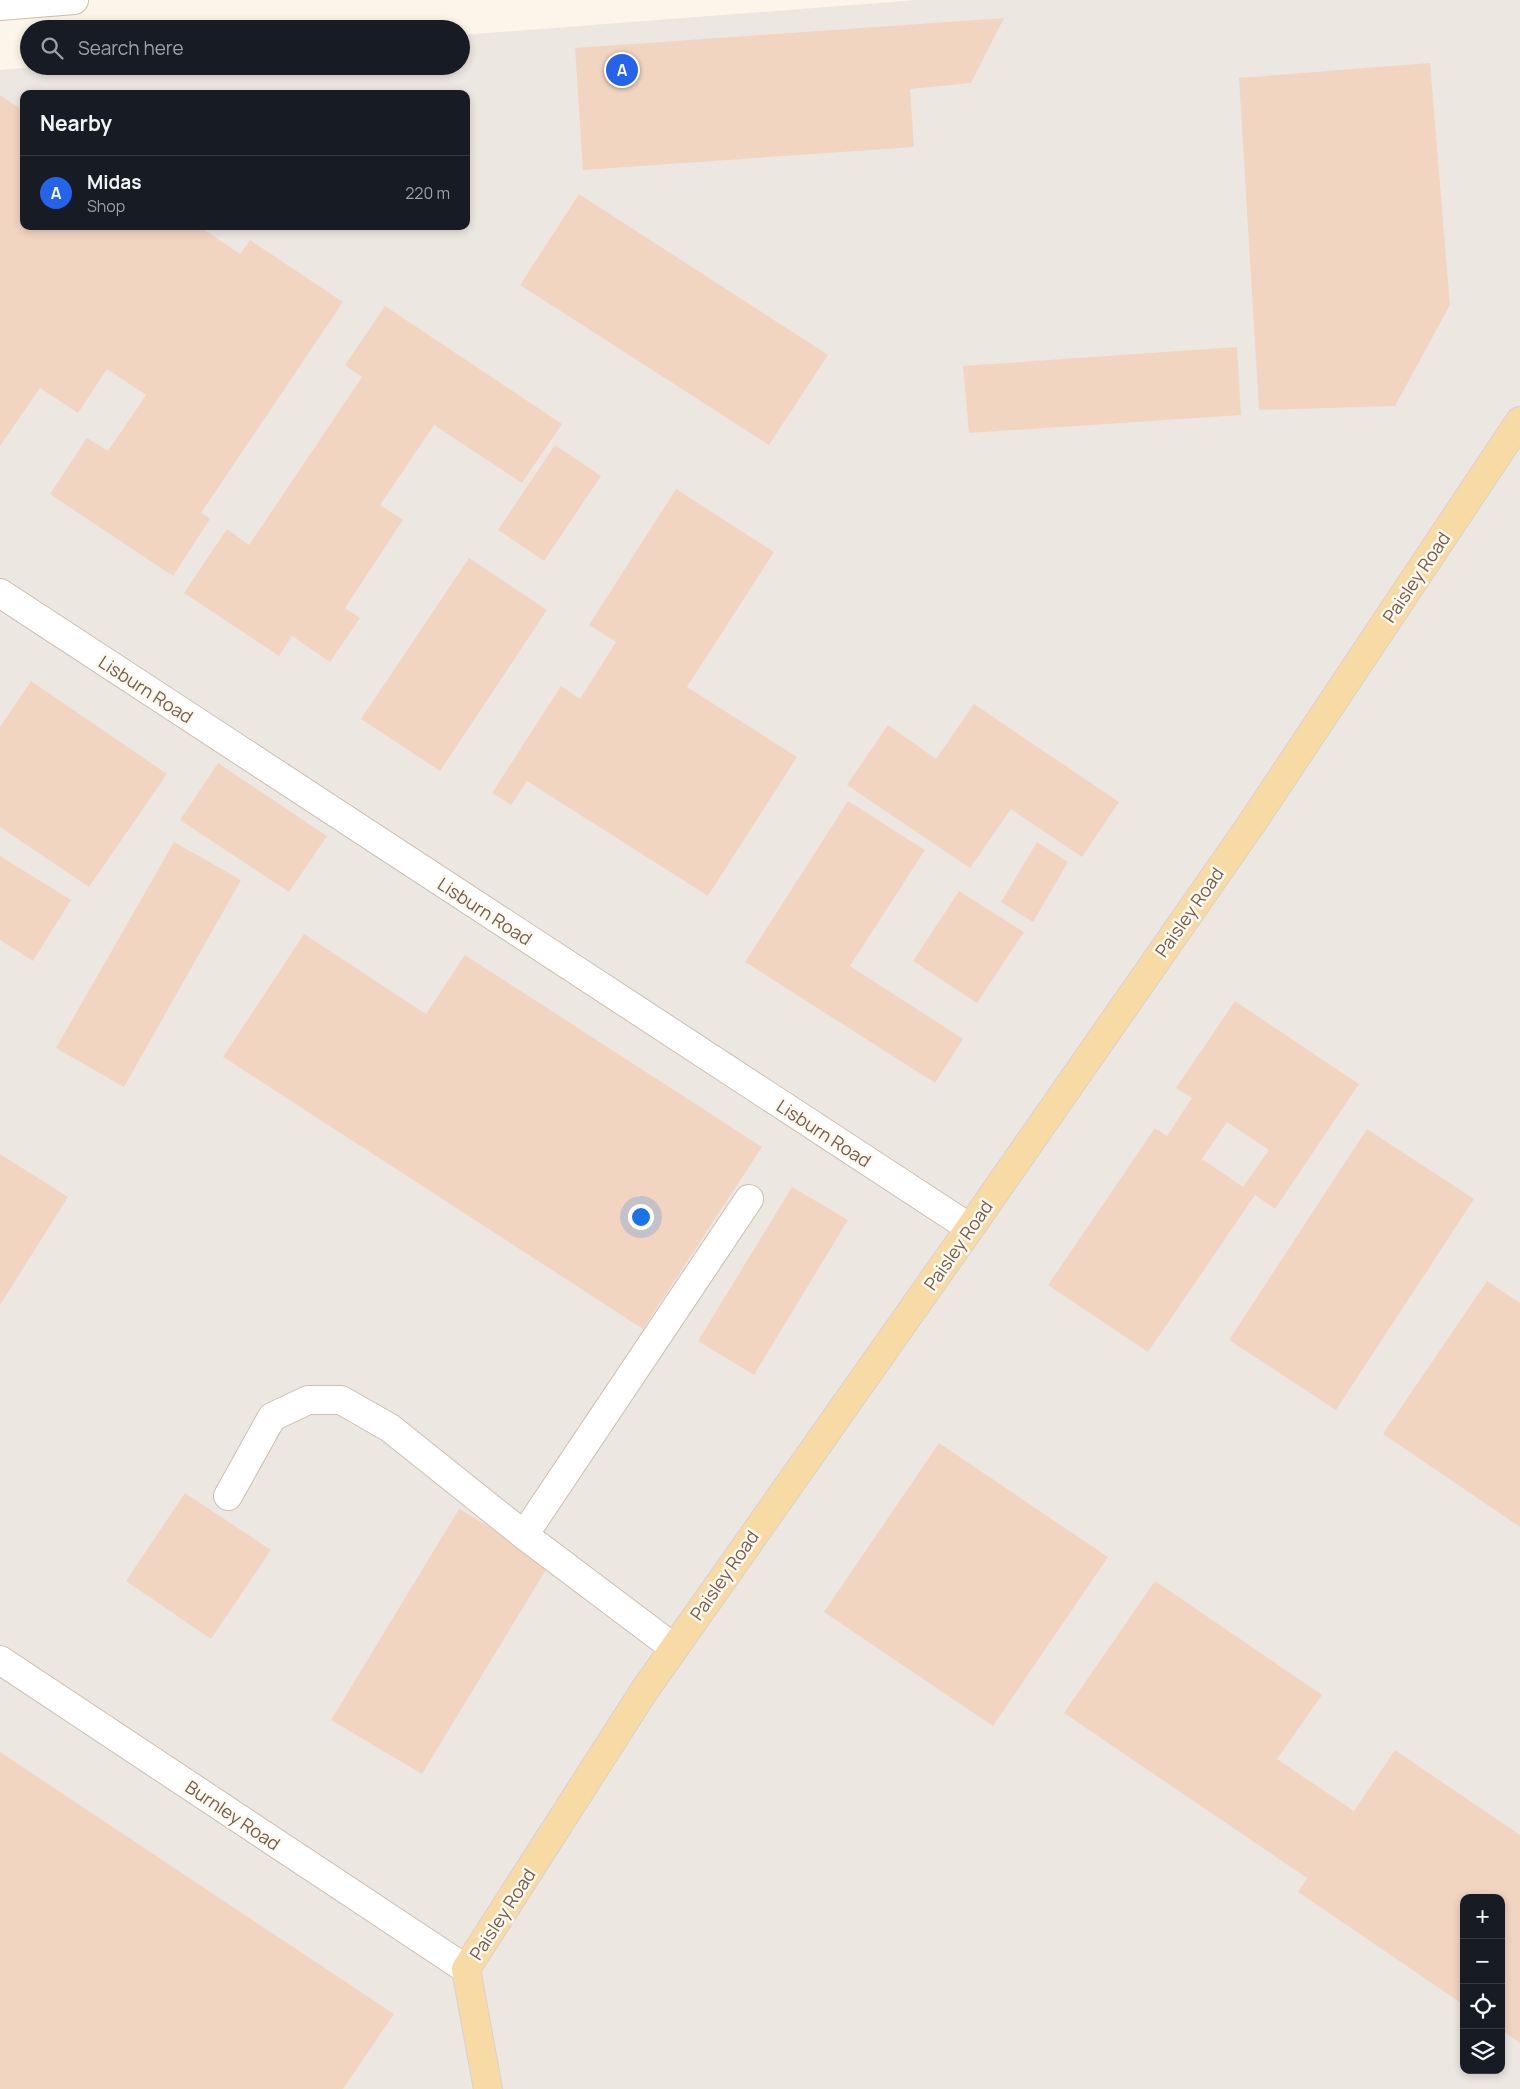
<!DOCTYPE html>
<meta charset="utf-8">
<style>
:root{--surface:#171b24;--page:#242831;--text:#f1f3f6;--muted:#9ea1a6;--line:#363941;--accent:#2563eb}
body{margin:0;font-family:Manrope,sans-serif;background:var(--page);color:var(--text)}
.controls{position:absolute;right:15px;bottom:15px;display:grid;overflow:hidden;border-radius:10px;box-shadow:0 2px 8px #0003}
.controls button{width:45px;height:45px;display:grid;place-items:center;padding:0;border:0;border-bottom:1px solid var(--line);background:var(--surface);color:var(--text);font:25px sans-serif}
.you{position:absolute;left:640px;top:1216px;width:18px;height:18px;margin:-12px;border:4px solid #fff;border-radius:50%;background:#1a73e8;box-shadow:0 0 0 8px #1a73e833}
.badge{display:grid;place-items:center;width:32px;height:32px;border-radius:50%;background:var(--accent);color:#fff;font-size:16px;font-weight:700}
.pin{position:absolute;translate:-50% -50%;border:2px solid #fff;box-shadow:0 1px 5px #0006}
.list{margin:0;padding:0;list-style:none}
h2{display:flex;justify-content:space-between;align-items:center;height:65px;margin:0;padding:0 20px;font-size:21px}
h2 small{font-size:16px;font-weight:400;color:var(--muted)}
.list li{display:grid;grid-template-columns:32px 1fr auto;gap:15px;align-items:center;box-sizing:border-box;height:75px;padding:0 20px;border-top:1px solid var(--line)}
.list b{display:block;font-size:19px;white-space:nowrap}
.list p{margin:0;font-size:16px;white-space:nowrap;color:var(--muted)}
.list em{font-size:16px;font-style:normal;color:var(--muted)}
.icon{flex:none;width:28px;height:28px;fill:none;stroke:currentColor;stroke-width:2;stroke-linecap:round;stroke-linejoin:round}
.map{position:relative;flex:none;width:1520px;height:2089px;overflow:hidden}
.search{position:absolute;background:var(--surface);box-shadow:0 2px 8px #0003;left:20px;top:20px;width:450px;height:55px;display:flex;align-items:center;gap:12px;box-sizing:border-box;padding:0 18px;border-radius:28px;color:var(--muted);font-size:19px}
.panel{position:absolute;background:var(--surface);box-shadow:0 2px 8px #0003;left:20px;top:90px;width:450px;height:140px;border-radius:10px}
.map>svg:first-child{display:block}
.industrial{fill:#ede7e2;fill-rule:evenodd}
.building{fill:#f1d5c1;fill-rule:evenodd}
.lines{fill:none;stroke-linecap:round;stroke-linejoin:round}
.minor-casing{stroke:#cebdaf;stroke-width:30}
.major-casing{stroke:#d9d1cd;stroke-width:30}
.minor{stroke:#fff;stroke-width:28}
.major{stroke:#f8daa4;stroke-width:28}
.labels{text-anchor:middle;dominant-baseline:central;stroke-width:5;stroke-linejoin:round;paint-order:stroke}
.street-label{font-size:18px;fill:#765c4d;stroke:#fef9ef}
</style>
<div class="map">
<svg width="1520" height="2089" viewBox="0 0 1520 2089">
<rect width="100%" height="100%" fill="#fcf5e9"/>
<path class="industrial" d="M917 0H1520V2089H0V70L48 66H461V35ZM24 94H466V226H24ZM1464 1898H1501V2070H1464Z"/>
<g class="building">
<polygon points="1004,18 971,83 910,89 914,147 583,170 575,48"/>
<polygon points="1430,63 1450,305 1395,406 1259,410 1239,78"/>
<polygon points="0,95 24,111 24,226 199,226 240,254 250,240 343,302 201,513 210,519 173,576 50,494 87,438 108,451 146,395 107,369 78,413 40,388 0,446"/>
<polygon points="579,194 828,355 769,445 520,285"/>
<polygon points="385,306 562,424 522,483 434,425 380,505 403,520 345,608 360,618 330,662 292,636 279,656 184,593 227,529 249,545 362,377 345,365"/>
<polygon points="1237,347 1241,415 969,433 963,366"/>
<polygon points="555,445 601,476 544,561 498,530"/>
<polygon points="676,489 774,552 687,687 797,757 708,896 527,781 511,805 492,793 561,686 580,699 616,642 589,625"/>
<polygon points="469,558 547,610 440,771 361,719"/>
<polygon points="31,681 167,774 89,887 0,827 0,727"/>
<polygon points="974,704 1119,802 1082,857 1011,809 970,868 847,785 888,725 936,759"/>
<polygon points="218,763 327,836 289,892 180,820"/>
<polygon points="848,801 925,850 850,966 963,1039 935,1083 745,962"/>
<polygon points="174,842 241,880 124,1087 56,1048"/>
<polygon points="1037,842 1068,862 1033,922 1001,902"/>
<polygon points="0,856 71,900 33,961 0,940"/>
<polygon points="959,891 1024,932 977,1003 913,961"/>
<polygon points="304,934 426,1014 465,955 762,1147 643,1329 223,1057"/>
<path d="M1235 1001 1359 1084 1275 1209 1255 1195 1148 1352 1048 1285 1155 1128 1167 1136 1192 1098 1176 1088ZM1227 1122 1269 1150 1243 1187 1202 1159Z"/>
<polygon points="1367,1129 1474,1199 1336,1410 1229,1340"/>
<polygon points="0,1154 68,1197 0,1305"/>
<polygon points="792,1187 848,1220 754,1375 698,1341"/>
<polygon points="1487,1281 1520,1303 1520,1527 1383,1434"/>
<polygon points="939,1443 1108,1557 993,1726 824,1612"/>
<polygon points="185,1493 271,1550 211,1639 126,1581"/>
<polygon points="459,1509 550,1563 422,1774 331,1720"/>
<polygon points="1155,1581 1322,1695 1277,1759 1354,1811 1395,1750 1520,1835 1520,2043 1501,2030 1501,1898 1464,1898 1464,2005 1298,1892 1307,1878 1064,1713"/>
<polygon points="0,1752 394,2014 343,2089 0,2089"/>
</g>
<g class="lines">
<defs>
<g id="minor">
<polyline points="0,6 74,0"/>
<polyline points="0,593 970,1228"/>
<polyline points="228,1496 272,1417 308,1400 341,1400 390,1428 524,1535 674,1648"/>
<polyline points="524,1535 749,1199"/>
<polyline points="0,1660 466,1969"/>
</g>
<polyline id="major" points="488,2089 466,1969 644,1691 970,1228 1252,823 1520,421"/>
</defs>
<use href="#minor" class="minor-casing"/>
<use href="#major" class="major-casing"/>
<use href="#minor" class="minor"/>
<use href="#major" class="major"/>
</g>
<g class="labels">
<g class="street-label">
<text transform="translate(1416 577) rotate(-56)">Paisley Road</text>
<text transform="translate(146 689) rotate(33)">Lisburn Road</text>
<text transform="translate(485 911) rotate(33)">Lisburn Road</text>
<text transform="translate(1189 912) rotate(-55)">Paisley Road</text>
<text transform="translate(824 1133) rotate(33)">Lisburn Road</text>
<text transform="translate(958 1245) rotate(-55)">Paisley Road</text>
<text transform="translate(724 1575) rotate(-55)">Paisley Road</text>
<text transform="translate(233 1815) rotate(34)">Burnley Road</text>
<text transform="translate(502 1914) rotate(-57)">Paisley Road</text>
</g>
</g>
</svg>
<div class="controls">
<button>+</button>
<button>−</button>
<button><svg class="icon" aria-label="locate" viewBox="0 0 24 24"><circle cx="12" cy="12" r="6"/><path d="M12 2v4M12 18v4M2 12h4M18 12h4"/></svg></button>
<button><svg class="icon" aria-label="layers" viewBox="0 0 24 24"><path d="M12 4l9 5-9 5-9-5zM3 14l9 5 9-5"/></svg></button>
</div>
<div class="you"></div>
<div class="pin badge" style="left:622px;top:70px">A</div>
<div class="search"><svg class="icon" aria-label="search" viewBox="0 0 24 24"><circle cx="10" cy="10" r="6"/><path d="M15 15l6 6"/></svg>Search here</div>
<section class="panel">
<h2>Nearby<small></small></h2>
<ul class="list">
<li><span class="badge">A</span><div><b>Midas</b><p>Shop</p></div><em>220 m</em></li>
</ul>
</section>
</div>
